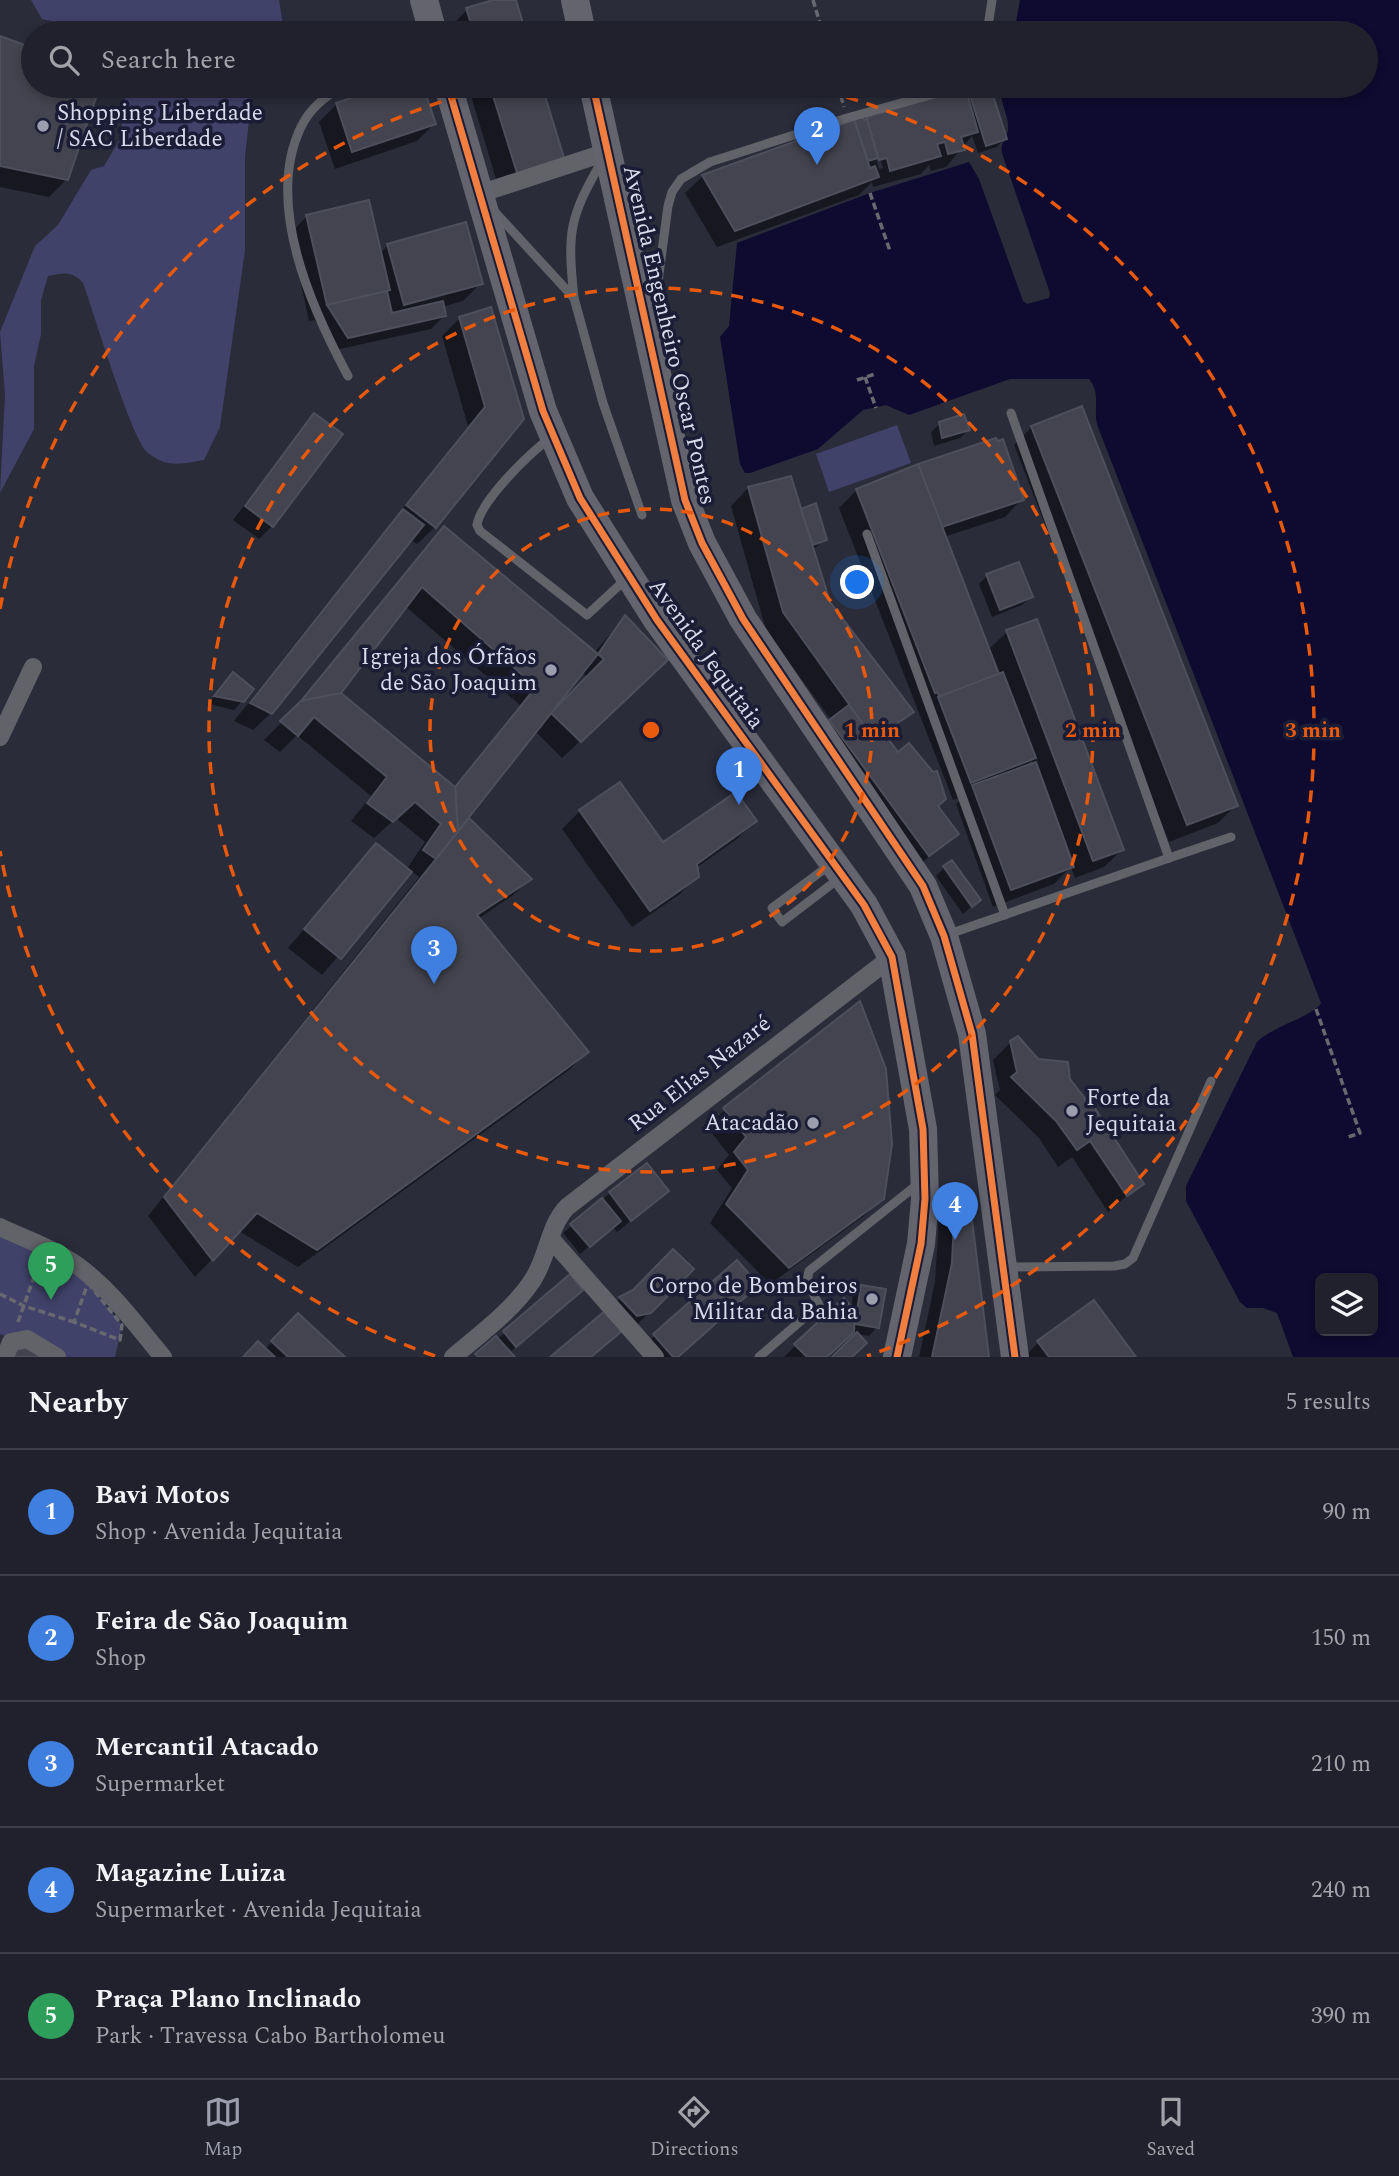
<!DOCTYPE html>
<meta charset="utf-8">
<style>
:root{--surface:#20212c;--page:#282934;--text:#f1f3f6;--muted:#a2a3a9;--line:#3d3e48;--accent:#9c9eae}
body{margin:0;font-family:Spectral,serif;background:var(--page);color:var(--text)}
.controls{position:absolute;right:21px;bottom:21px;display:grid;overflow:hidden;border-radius:10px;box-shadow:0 4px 10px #0003}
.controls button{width:63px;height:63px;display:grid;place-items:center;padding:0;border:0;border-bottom:2px solid var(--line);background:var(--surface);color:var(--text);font:35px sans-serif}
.you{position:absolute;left:858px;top:583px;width:24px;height:24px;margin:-18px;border:5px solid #fff;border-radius:50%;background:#1a73e8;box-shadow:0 0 0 10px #1a73e833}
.badge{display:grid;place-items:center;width:46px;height:46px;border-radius:50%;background:var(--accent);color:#fff;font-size:23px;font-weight:700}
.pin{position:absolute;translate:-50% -58px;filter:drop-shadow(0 2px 4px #0008)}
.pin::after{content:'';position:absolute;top:37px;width:24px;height:21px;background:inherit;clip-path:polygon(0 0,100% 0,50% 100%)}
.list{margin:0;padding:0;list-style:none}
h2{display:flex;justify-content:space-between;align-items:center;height:91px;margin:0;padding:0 28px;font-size:30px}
h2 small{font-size:23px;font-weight:400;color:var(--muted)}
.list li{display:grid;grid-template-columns:46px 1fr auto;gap:21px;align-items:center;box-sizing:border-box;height:126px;padding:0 28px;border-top:2px solid var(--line)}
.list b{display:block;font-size:26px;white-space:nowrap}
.list p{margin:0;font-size:23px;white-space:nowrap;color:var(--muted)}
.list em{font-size:23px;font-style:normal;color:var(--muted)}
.icon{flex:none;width:38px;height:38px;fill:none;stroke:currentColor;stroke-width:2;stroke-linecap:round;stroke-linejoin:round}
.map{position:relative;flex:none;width:1399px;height:1357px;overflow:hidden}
.search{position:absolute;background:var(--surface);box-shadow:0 4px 10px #0003;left:21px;right:21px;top:21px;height:77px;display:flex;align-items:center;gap:18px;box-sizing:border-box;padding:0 24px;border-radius:38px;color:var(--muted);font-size:26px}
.sheet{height:721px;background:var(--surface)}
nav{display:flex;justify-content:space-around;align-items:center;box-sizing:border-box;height:98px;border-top:2px solid var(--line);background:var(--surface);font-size:19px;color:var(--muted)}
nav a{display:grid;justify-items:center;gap:4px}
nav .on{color:var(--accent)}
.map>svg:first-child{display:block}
.green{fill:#40426a}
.water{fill:#0e0a30;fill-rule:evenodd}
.shadow{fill:#0007;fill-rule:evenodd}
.building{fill:#444450;stroke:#4d4f5c;stroke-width:2}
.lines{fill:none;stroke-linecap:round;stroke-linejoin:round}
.path{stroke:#686970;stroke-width:3.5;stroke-dasharray:7 3.5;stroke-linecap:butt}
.service{stroke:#626369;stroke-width:9}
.minor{stroke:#626369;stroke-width:18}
.primary{stroke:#63646e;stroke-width:28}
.cycleway-casing{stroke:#1b1c35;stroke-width:11}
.cycleway{stroke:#f27e40;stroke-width:7}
.ring{fill:none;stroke:#e8590c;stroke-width:3.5;stroke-dasharray:12 9}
.poi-dot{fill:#9c9eae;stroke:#1b1c35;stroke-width:2.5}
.labels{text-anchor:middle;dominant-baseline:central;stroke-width:7;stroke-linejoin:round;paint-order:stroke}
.poi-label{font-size:23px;fill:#d9dbec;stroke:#1b1c35;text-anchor:end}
.street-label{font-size:23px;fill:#d9dbec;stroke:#1b1c35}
.centre{fill:#e8590c;stroke:#1b1c35;stroke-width:3.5}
.ring-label{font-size:21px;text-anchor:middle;font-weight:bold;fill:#e8590c;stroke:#1b1c35;stroke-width:7;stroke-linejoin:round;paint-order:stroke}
</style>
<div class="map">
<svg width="1399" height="1357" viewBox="0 0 1399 1357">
<rect width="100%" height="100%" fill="#2a2c3a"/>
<g class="green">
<polygon points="31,0 279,0 284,32 107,33 42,19"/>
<path d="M126 86H253L245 156V250L220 427 204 460C183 464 166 468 148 453 132 441 93 310 83 283 72 270 63 273 48 276L41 300V334L34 366V429L0 493 5 395 0 332 35 246 58 225 91 170 104 166 120 139Z"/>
<polygon points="897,425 911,463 829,492 816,454"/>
<polygon points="0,1234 69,1266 88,1283 122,1325 115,1357 62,1357 0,1334"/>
</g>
<path class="water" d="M1020 0H1399V1357H1293L1277 1313 1263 1308H1247L1240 1302 1186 1201V1186L1257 1042C1274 1025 1311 1018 1321 1003L1098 427C1092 410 1102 394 1089 379H1010L909 415 886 405 863 410 818 449 750 473H745L740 464 720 337 729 326 737 243 870 193 969 162 979 179 1023 301 1027 304 1049 298 1050 293 1002 153C1000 143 1006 140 1008 131 1010 116 998 102 1002 86H1366V33H1014ZM1320 1278H1373V1331H1320Z"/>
<g class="shadow">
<polygon points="499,0 514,0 524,33 451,33 450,27 467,10"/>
<polygon points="0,38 33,50 33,86 99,86 67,179 49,197 0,187"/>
<polygon points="393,86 422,86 434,124 417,141 335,169 319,122 337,104"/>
<polygon points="468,86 541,86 563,161 500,192"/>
<path d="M970 94 1005 138 997 147 978 153 972 136 946 167 931 171 929 165 921 174 873 187 872 182 859 195 717 247 685 193 703 176 855 119 863 123 867 118 966 97ZM871 128 883 168 879 169 868 129Z"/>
<polygon points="307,216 380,254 388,245 481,283 463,301 442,307 444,316 431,329 335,350 315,320 309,321 290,234"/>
<polygon points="460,318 522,418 435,527 417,544 410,539 271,713 253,730 234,721 468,426 442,336"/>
<polygon points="314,415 272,526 259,539 233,520"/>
<polygon points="940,424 968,430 960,438 934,446 931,432"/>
<polygon points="1032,427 1236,805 1218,823 1169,842 1014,445"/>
<polygon points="748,488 800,511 825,539 812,550 828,602 912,712 884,737 897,754 932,774 936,807 956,834 911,872 812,739 831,720 766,630 731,506"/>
<path d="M857 490 1022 499 1005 517 944 537 989 649 1007 632 1122 850 1104 867 1075 878 1071 867 1054 884 993 907 956 804 964 796 953 800 839 508ZM1031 761 1033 765 1023 769Z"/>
<path d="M444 528 594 653 625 617 648 677 562 758 535 731 466 818 530 879 512 896 478 919 587 1052 569 1070 298 1267 239 1231 195 1277 148 1216 419 877 411 871 322 975 288 948 376 845 406 870 425 842 396 818 374 838 351 821 371 796 297 735 280 752 264 740 287 717ZM405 606 520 705 454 787 339 693ZM581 672 588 678 557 709 554 706Z"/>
<polygon points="987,576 1031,597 1022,605 992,617 979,584"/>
<polygon points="225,683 242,701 234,710 208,704"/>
<polygon points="619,784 662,845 755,821 737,839 696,868 697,876 680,894 632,927 562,829 580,811"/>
<polygon points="944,868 979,900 963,914 936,876"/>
<polygon points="1011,1042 1068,1079 1141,1184 1108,1212 1072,1157 1058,1167 1039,1138 995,1095 1000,1090 993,1060"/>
<polygon points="725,1110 883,1198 864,1216 770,1284 710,1223 732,1188 717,1170 729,1155 707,1127"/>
<polygon points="667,1191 617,1232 613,1227 580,1254 563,1233 610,1193"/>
<polygon points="956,1199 987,1357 919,1357 935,1282 939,1217"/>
<polygon points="736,1262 677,1357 649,1357 641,1348"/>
<polygon points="691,1269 636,1326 608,1311 620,1298"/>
<polygon points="862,1287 877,1327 869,1336 850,1333 825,1357 784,1357 796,1345 851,1309 853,1295"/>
<polygon points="568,1303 509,1353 512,1357 475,1357 505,1333"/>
<polygon points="298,1315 342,1357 244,1357 264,1350"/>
<polygon points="1039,1342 1133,1357 1024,1357"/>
</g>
<g class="building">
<polygon points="493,0 516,0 526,33 474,33 466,8"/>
<polygon points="0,36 33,48 33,86 100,86 68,180 0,166"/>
<polygon points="387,86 423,86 436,124 352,152 336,103"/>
<polygon points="490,86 542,86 565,161 518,176"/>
<polygon points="990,86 1007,139 986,146 969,92"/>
<polygon points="966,89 978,132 961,137 965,150 948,154 945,142 937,144 941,156 890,171 887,158 879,160 866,117"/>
<polygon points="862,115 864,120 867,119 878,158 868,161 854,118"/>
<polygon points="854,120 870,168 875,166 879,177 735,231 702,175"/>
<polygon points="369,200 390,290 327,305 306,215"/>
<polygon points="466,222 483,284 404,305 387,244"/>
<polygon points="387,291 392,313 443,301 446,316 348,338 327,305"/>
<polygon points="491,307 524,419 436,528 406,505 485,407 459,317"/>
<polygon points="1082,406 1238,806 1187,825 1031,426"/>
<polygon points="314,413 343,434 273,527 245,506"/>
<polygon points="964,414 970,430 942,438 939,422"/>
<polygon points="996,438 998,441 1003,439 1024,500 942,527 918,464"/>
<polygon points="918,464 999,674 940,697 937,692 935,693 856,489"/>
<polygon points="791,476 830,602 914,712 874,739 783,612 748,487"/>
<polygon points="816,503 827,540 813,545 801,509"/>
<polygon points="403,509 424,525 272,714 250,703"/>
<polygon points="444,526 598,654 458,831 455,787 536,687 422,587 341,693 301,701"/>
<polygon points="1019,562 1033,597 1000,610 986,574"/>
<polygon points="625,615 668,660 581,742 551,713 604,659 598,654"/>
<polygon points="1037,619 1124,850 1093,861 1006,630"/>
<polygon points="233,672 254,689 244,702 214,696"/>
<polygon points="1003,672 1036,758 971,783 938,697"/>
<polygon points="341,693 455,787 458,831 436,859 423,850 441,824 415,802 393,822 367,803 387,777 314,717 298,736 280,721 301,701"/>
<polygon points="849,705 874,739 886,736 898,752 909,743 933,772 937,771 946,799 938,806 959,834 929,856 829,720"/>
<polygon points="1036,762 1074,867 1011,890 972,785"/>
<polygon points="620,782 663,842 736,792 757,821 697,864 699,877 650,911 579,810"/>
<polygon points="469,818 532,879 477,915 589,1052 317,1250 257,1213 213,1261 164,1197"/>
<polygon points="376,843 412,872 341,959 304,929"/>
<polygon points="952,860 981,900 972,907 943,866"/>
<polygon points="860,1001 886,1069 892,1144 884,1199 789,1268 726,1204 748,1170 734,1152 746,1137 723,1108"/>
<polygon points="1018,1036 1038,1059 1068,1062 1070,1079 1087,1101 1089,1099 1144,1184 1127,1196 1090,1141 1077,1150 1056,1121 1011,1077 1017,1072 1010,1041"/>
<polygon points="647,1163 669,1191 631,1221 609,1192"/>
<polygon points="969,1195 989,1357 932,1357 952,1263 955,1197"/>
<polygon points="602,1198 621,1221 590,1247 570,1224"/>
<polygon points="673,1249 694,1269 651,1313 637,1316 619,1297 633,1290"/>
<polygon points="737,1260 759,1285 678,1357 673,1357 653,1334"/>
<polygon points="570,1274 583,1290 516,1347 503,1331"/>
<polygon points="861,1285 886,1289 879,1328 855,1324"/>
<polygon points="844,1298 855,1310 854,1332 827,1357 807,1357 794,1344"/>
<polygon points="1094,1300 1136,1357 1049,1357 1037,1341"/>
<polygon points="605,1311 622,1331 591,1357 550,1357"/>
<polygon points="298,1313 345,1357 288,1357 271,1341"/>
<polygon points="857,1332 867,1343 852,1357 832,1357"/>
<polygon points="496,1336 515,1357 478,1357 475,1354"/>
<polygon points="258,1341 275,1357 243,1357"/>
<polygon points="33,1345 40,1357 9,1357 9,1353"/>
</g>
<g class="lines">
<g class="path">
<polyline points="813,0 823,33"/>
<polyline points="838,86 844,107"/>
<polyline points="870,193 890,251"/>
<polyline points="865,377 876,408"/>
<polyline points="857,380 875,374"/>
<polyline points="1316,1009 1360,1133 1348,1137"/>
<polygon points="88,1283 122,1325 120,1340 74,1322"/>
<polyline points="0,1294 24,1306 74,1322"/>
<polyline points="18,1322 39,1263"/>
</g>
<g class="service">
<polyline points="987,33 992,0"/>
<path d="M342 86C325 97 310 108 301 127 264 204 312 309 348 376"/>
<path d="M494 211 574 298C567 231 569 218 603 159"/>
<polyline points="574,298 603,403 642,515"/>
<polyline points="654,312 668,206 672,192 681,179 710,162 847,118 962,86"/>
<path d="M550 438C529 454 481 500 477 525L480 531 587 615 626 579"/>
<polyline points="867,534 1005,915"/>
<polyline points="1169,858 1231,837"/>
<polyline points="831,864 772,908 782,922 841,877"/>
<polyline points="946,935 1169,858 1011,413"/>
<polyline points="1007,1267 1114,1266 1125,1264 1133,1258 1211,1081"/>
<polyline points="759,1357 819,1305 807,1281 809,1271 918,1184"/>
</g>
<g class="minor">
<polyline points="479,194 607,152"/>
<polyline points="0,737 33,667"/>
<path d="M0 1227C25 1239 55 1249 78 1266 112 1291 136 1325 163 1357"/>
<polyline points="551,1239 655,1357"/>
<polyline points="5,1357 11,1342 27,1339 57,1357"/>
<path d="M453 1357C480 1334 513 1310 532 1281 548 1258 548 1227 567 1207L892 957"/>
</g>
<g class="primary">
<polyline points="424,0 433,33"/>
<polyline points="575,0 582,33"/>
<polyline points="448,86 543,411 580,498 657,620 864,905 892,957 923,1129 925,1199 921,1244 897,1357"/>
<polyline points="593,86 685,500 702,543 743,619 923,886 944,936 972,1034 1015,1357"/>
</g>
<defs>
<g id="cycleway">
<polyline points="448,86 543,411 580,498 657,620 864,905 892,957 923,1129 925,1199 921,1244 897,1357"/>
<polyline points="593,86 685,500 702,543 743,619 923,886 944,936 972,1034 1015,1357"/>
</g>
</defs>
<use href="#cycleway" class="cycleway-casing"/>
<use href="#cycleway" class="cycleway"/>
</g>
<g class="ring">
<circle cx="651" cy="730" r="221"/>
<circle cx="651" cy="730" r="442"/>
<path d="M435 1356A662 662 0 0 1 0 851M0 609A662 662 0 0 1 496 86M806 86A662 662 0 0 1 867 1356"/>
</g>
<g class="poi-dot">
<circle cx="43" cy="126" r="7"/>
<circle cx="551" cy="670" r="7"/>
<circle cx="1072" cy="1111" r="7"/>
<circle cx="813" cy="1123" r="7"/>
<circle cx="872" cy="1299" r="7"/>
</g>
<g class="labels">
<g class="poi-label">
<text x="57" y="113" text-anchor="start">Shopping Liberdade<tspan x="57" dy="26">/ SAC Liberdade</tspan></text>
<text x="537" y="657">Igreja dos Órfãos<tspan x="537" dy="26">de São Joaquim</tspan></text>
<text x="1086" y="1098" text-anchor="start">Forte da<tspan x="1086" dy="26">Jequitaia</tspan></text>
<text x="799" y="1123">Atacadão</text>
<text x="858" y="1286">Corpo de Bombeiros<tspan x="858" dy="26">Militar da Bahia</tspan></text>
</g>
<g class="street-label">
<text transform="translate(669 335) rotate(77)">Avenida Engenheiro Oscar Pontes</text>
<text transform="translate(706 654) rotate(54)">Avenida Jequitaia</text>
<text transform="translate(700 1074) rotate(-38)">Rua Elias Nazaré</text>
</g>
</g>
<circle cx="651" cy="730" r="10" class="centre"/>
<g class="ring-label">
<text x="872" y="737">1 min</text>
<text x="1093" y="737">2 min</text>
<text x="1313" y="737">3 min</text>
</g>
</svg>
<div class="controls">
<button><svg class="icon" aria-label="layers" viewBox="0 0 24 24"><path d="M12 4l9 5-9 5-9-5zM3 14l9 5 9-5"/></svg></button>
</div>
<div class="you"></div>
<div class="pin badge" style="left:739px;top:805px;background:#3f7fe0">1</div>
<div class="pin badge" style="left:817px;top:165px;background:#3f7fe0">2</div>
<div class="pin badge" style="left:434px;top:984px;background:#3f7fe0">3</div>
<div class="pin badge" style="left:955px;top:1240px;background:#3f7fe0">4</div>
<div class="pin badge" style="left:51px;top:1300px;background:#2e9e5b">5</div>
<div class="search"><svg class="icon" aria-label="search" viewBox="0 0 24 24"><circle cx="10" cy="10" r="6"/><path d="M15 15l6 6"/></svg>Search here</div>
</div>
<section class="sheet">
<h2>Nearby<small>5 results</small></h2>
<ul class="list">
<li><span class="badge" style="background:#3f7fe0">1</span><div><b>Bavi Motos</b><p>Shop · Avenida Jequitaia</p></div><em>90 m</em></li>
<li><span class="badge" style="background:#3f7fe0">2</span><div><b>Feira de São Joaquim</b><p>Shop</p></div><em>150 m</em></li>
<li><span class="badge" style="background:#3f7fe0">3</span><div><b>Mercantil Atacado</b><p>Supermarket</p></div><em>210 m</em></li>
<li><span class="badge" style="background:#3f7fe0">4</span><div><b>Magazine Luiza</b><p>Supermarket · Avenida Jequitaia</p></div><em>240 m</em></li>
<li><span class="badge" style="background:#2e9e5b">5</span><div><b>Praça Plano Inclinado</b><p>Park · Travessa Cabo Bartholomeu</p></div><em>390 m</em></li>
</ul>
</section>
<nav>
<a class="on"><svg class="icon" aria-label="map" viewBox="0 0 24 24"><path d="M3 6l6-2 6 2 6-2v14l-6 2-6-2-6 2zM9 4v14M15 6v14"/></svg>Map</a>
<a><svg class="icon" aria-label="directions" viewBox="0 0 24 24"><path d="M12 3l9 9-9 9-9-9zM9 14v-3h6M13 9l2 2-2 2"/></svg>Directions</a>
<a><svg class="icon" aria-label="saved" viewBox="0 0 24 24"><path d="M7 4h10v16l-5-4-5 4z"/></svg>Saved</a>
</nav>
